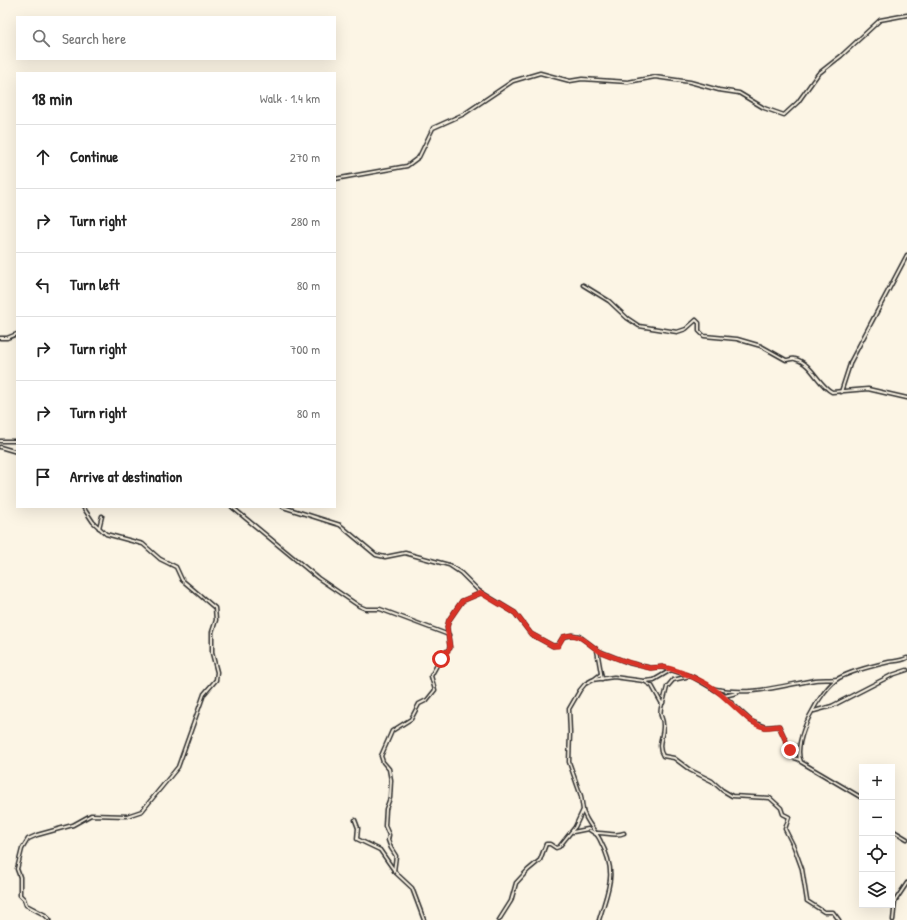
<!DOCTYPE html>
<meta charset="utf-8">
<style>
:root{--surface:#fff;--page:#f2f2f2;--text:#222;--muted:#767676;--line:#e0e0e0}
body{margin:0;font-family:"Patrick Hand",sans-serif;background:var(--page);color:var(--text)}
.controls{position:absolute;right:12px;bottom:12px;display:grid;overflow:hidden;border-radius:0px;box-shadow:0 4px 16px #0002}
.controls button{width:36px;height:36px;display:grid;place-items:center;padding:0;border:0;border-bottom:1px solid var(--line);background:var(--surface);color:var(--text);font:20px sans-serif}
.stop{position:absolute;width:12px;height:12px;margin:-9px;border:3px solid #d93025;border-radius:50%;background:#fff}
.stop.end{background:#d93025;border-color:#fff;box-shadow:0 1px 4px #0008}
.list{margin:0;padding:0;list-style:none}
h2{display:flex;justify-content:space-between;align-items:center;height:52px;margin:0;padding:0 16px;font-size:17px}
h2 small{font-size:13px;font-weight:400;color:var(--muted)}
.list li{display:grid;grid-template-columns:26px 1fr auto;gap:12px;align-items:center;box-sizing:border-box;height:64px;padding:0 16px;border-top:1px solid var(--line)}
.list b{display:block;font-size:15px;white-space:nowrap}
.list em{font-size:13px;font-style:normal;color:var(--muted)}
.icon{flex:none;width:22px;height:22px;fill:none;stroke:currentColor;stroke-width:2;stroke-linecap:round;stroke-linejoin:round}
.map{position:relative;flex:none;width:907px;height:920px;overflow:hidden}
.search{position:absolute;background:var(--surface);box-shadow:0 4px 16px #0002;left:16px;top:16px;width:320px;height:44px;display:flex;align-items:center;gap:10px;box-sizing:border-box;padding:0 14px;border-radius:0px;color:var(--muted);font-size:15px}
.panel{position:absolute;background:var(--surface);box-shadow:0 4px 16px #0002;left:16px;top:72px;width:320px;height:436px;border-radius:0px}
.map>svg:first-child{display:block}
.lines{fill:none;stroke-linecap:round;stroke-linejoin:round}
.street-casing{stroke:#2b2b2b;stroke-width:5}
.street{stroke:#fcf5e5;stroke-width:2}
.route{stroke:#d93025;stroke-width:5}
</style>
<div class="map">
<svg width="907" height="920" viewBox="0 0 907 920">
<rect width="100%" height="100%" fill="#fcf5e5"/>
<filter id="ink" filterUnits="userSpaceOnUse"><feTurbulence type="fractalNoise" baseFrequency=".025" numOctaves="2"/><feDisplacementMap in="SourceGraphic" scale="8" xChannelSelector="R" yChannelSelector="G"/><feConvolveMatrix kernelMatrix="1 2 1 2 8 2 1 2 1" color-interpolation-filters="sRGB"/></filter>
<g filter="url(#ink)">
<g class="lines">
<defs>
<g id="street">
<polyline points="335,179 407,166 419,157 433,128 464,114 513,81 540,73 570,81 582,79 628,82 655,77 690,82 719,90 739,93 764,108 784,115 798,102 818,74 841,56 880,20 907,15"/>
<path d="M583 285 609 301 627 318 639 326 677 332 686 329 696 320 699 323V331L704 336 737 339 761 346 786 360C789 360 792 358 795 359 812 363 818 385 832 392L868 389 907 398"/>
<polyline points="0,338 7,338 17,334"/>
<polyline points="841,392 851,361 907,255"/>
<polyline points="0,441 17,441"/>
<polyline points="0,447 17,452"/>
<polyline points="232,507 318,578 359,606 366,609 380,609 449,635"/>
<polyline points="283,507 340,525 376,555 385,557 405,553 449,565 461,573 479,591 515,613 531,634 553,646 558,645 563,637 572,635 579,636 599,651 629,663 651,668 662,667 693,677 722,694 751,721 765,727 779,726 794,758 800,760"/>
<polyline points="99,528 102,516"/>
<polyline points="597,650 602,679"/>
<polyline points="593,680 601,674"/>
<polyline points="645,681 654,680 671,670"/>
<path d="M715 689C751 696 780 686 815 680 822 679 830 680 837 679"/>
<polyline points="724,696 737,693"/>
<polyline points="663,703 667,687 673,680 690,676"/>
<polyline points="814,711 832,706 892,675 907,670"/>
<path d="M862 798 801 762C791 742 821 688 839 678 850 672 876 665 889 662 895 661 901 661 907 658"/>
<path d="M583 811C587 823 595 830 600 840 618 874 609 886 599 920"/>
<polyline points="355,820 358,828 357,839 380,850 396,873 412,888 424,920"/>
<polyline points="892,830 907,839"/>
<polyline points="573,832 588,829 597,835"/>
<path d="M596 833C605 832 616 837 624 833"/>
<polyline points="394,871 396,856 391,848 388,840 389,835 385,826 386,809 390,798 391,780 389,769 383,762 381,756 392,731 411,719 419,704 427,700 435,690 431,676 442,656 450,648 447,627 449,620 462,601 481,593"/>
<polyline points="50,920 45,915 26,905 24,899 20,895 20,877 17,869 22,849 28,839 37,835 73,825 91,815 127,816 142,811 178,767 204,694 216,680 217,672 212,653 212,632 216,620 215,608 182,580 176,567 160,559 143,544 106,534 93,522 83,507"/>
<path d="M499 920 511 901 516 883 528 870 540 860 546 844H550L556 848 559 847 575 827 583 810 581 796 569 762 570 733 569 709 580 690 585 684 592 680 614 677 644 681 652 686 662 704C658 718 663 715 663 725 664 736 656 745 663 756L674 758 690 770 712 781 722 790 732 796 770 798 781 808 783 814 789 817 785 829 794 847 802 869 807 901 824 912H833L839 920"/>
<polyline points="893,920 895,901 907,883"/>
</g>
</defs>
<use href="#street" class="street-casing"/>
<use href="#street" class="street"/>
</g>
</g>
<g class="lines" filter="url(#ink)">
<path class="route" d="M441 659 450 648 447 627 449 620 462 601 481 593 515 613 531 634 553 646H558L563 637C581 630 589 647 603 653 618 659 634 665 650 668 654 668 658 667 662 667 677 669 693 677 705 683 724 692 746 724 764 727 768 728 774 726 779 726L790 750"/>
</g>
</svg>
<div class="controls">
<button>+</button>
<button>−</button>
<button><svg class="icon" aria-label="locate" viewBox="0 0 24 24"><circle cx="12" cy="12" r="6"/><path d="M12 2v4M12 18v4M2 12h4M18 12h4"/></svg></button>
<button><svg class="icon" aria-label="layers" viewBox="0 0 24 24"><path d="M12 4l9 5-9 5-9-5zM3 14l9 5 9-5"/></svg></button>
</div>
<div class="stop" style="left:441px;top:659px"></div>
<div class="stop end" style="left:790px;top:750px"></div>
<div class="search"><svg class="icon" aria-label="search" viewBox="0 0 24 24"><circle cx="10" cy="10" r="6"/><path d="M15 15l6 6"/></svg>Search here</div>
<section class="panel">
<h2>18 min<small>Walk · 1.4 km</small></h2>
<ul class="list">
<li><svg class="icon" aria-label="ahead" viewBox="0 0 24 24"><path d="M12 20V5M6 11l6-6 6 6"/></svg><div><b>Continue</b></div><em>270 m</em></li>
<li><svg class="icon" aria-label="right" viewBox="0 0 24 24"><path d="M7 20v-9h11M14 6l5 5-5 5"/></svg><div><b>Turn right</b></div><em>280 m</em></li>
<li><svg class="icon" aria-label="left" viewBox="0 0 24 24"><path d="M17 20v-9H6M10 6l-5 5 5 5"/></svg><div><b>Turn left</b></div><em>80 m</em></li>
<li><svg class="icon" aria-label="right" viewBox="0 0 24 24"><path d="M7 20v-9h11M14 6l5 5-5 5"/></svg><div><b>Turn right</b></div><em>700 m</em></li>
<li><svg class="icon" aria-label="right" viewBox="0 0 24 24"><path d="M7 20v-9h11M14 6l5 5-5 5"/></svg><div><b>Turn right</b></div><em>80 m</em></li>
<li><svg class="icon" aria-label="arrive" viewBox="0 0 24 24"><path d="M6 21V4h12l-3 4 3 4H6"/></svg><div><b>Arrive at destination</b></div></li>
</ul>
</section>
</div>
